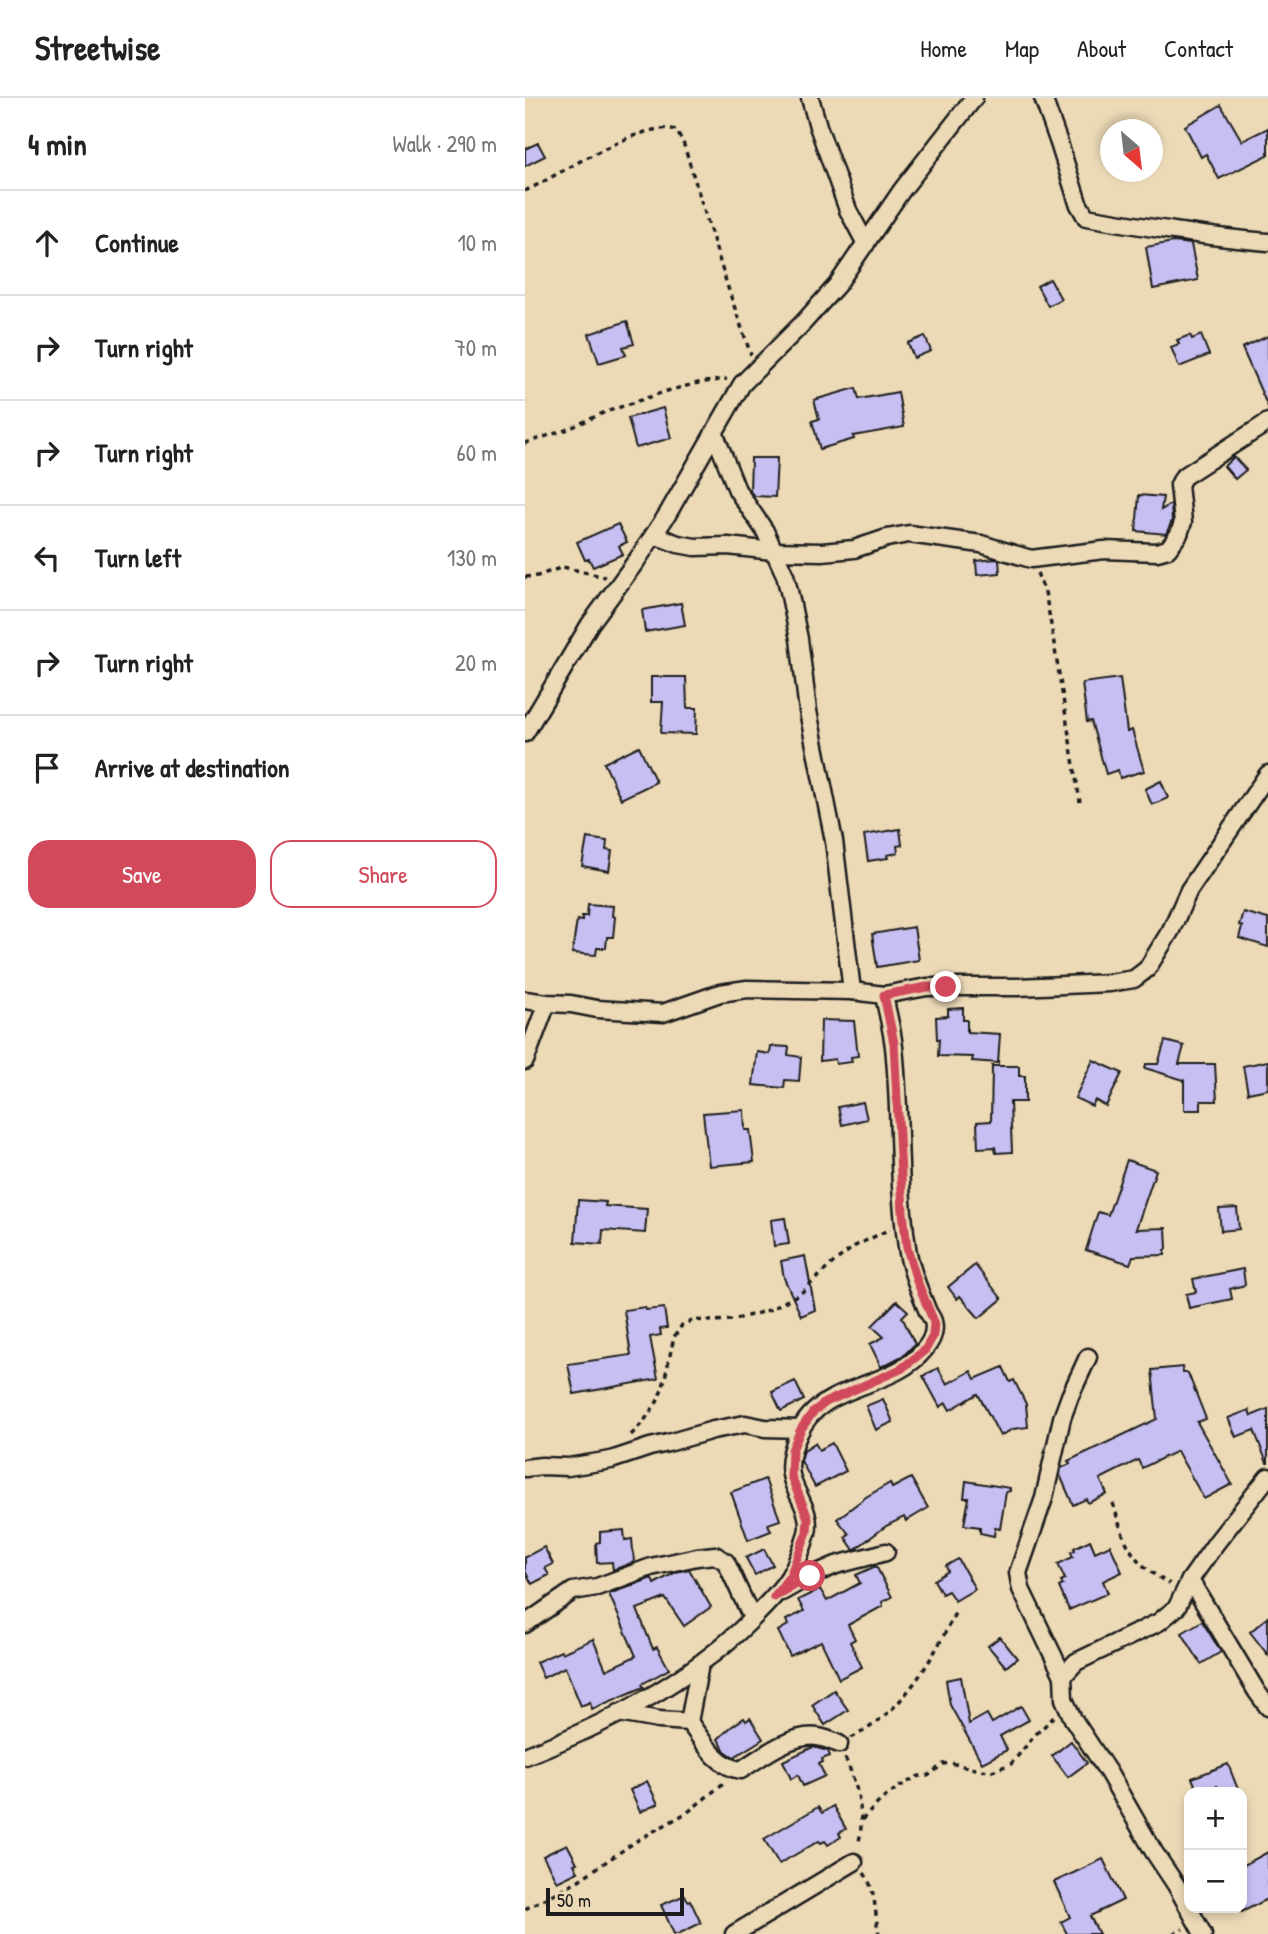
<!DOCTYPE html>
<meta charset="utf-8">
<style>
:root{--surface:#fff;--page:#f2f2f2;--text:#222;--muted:#767676;--line:#e0e0e0;--accent:#d1495b}
body{margin:0;font-family:"Patrick Hand",sans-serif;background:var(--page);color:var(--text)}
.controls{position:absolute;right:21px;bottom:21px;display:grid;overflow:hidden;border-radius:14px;box-shadow:0 4px 10px #0003}
.controls button{width:63px;height:63px;display:grid;place-items:center;padding:0;border:0;border-bottom:2px solid var(--line);background:var(--surface);color:var(--text);font:35px sans-serif}
.compass{position:absolute;left:575px;top:21px;width:63px;height:63px;border-radius:50%;background:var(--surface);box-shadow:0 4px 10px #0003;rotate:152deg}
.scale{position:absolute;left:21px;bottom:18px;width:138px;box-sizing:border-box;padding-left:7px;border:4px solid #1c1c1c;border-top:0;font-size:19px;line-height:24px;white-space:nowrap;color:#1c1c1c;-webkit-text-stroke:5px #ecdab7;paint-order:stroke}
.stop{position:absolute;width:21px;height:21px;margin:-16px;border:5px solid #d1495b;border-radius:50%;background:#fff}
.stop.end{background:#d1495b;border-color:#fff;box-shadow:0 2px 7px #0008}
.list{margin:0;padding:0;list-style:none}
h2{display:flex;justify-content:space-between;align-items:center;height:91px;margin:0;padding:0 28px;font-size:30px}
h2 small{font-size:23px;font-weight:400;color:var(--muted)}
.list li{display:grid;grid-template-columns:46px 1fr auto;gap:21px;align-items:center;box-sizing:border-box;height:105px;padding:0 28px;border-top:2px solid var(--line)}
.list b{display:block;font-size:26px;white-space:nowrap}
.list em{font-size:23px;font-style:normal;color:var(--muted)}
.actions{display:flex;gap:14px;padding:21px 28px}
.actions a{flex:1;padding:16px 0;border:2px solid var(--accent);border-radius:21px;text-align:center;font-size:24px;color:var(--accent)}
.actions .main{background:var(--accent);color:#fff}
.icon{flex:none;width:38px;height:38px;fill:none;stroke:currentColor;stroke-width:2;stroke-linecap:round;stroke-linejoin:round}
.map{position:relative;flex:none;width:743px;height:1836px;overflow:hidden}
header{display:flex;align-items:center;gap:42px;box-sizing:border-box;height:98px;padding:0 35px;background:var(--surface);border-bottom:2px solid var(--line)}
header strong{font-size:33px}
nav{display:flex;gap:38px;margin-inline-start:auto;font-size:24px}
main{display:flex}
aside{flex:1;background:var(--surface)}
.map>svg:first-child{display:block}
.building{fill:#c7bff1;stroke:#1c1c1c;stroke-width:2}
.lines{fill:none;stroke-linecap:round;stroke-linejoin:round}
.street-casing{stroke:#1c1c1c;stroke-width:21}
.path{stroke:#1c1c1c;stroke-width:3.5;stroke-dasharray:5 5;stroke-linecap:butt}
.street{stroke:#ecdab7;stroke-width:16}
.route{stroke:#d1495b;stroke-width:9}
</style>
<header>
<strong>Streetwise</strong>
<nav><a>Home</a><a>Map</a><a>About</a><a>Contact</a></nav>
</header>
<main>
<aside>
<h2>4 min<small>Walk · 290 m</small></h2>
<ul class="list">
<li><svg class="icon" aria-label="ahead" viewBox="0 0 24 24"><path d="M12 20V5M6 11l6-6 6 6"/></svg><div><b>Continue</b></div><em>10 m</em></li>
<li><svg class="icon" aria-label="right" viewBox="0 0 24 24"><path d="M7 20v-9h11M14 6l5 5-5 5"/></svg><div><b>Turn right</b></div><em>70 m</em></li>
<li><svg class="icon" aria-label="right" viewBox="0 0 24 24"><path d="M7 20v-9h11M14 6l5 5-5 5"/></svg><div><b>Turn right</b></div><em>60 m</em></li>
<li><svg class="icon" aria-label="left" viewBox="0 0 24 24"><path d="M17 20v-9H6M10 6l-5 5 5 5"/></svg><div><b>Turn left</b></div><em>130 m</em></li>
<li><svg class="icon" aria-label="right" viewBox="0 0 24 24"><path d="M7 20v-9h11M14 6l5 5-5 5"/></svg><div><b>Turn right</b></div><em>20 m</em></li>
<li><svg class="icon" aria-label="arrive" viewBox="0 0 24 24"><path d="M6 21V4h12l-3 4 3 4H6"/></svg><div><b>Arrive at destination</b></div></li>
</ul>
<div class="actions"><a class="main">Save</a><a>Share</a></div>
</aside>
<div class="map">
<svg width="743" height="1836" viewBox="0 0 743 1836">
<rect width="100%" height="100%" fill="#ecdab7"/>
<filter id="ink" filterUnits="userSpaceOnUse"><feTurbulence type="fractalNoise" baseFrequency=".0143" numOctaves="2"/><feDisplacementMap in="SourceGraphic" scale="14" xChannelSelector="R" yChannelSelector="G"/><feConvolveMatrix kernelMatrix="1 2 1 2 8 2 1 2 1" color-interpolation-filters="sRGB"/></filter>
<g filter="url(#ink)">
<g class="building">
<polygon points="696,7 717,43 743,30 743,57 694,81 681,56 676,59 660,28"/>
<polygon points="13,45 20,58 0,68 0,51"/>
<polygon points="648,144 666,146 673,182 628,191 621,149"/>
<polygon points="525,181 536,201 523,208 512,188"/>
<polygon points="102,223 109,246 98,249 101,257 74,265 64,236"/>
<polygon points="665,237 667,241 676,237 684,257 654,269 646,249 654,246 652,242"/>
<polygon points="400,238 406,253 389,260 383,245"/>
<polygon points="743,238 743,309 717,250"/>
<polygon points="331,290 334,301 373,294 379,329 328,338 329,341 295,351 287,323 294,321 289,302"/>
<polygon points="138,310 146,340 111,350 103,320"/>
<polygon points="709,359 721,372 710,381 699,368"/>
<polygon points="226,360 252,360 250,399 229,398 225,393"/>
<polygon points="614,397 638,399 636,412 646,406 647,423 641,436 611,433"/>
<polygon points="93,426 102,444 94,448 98,456 68,469 64,461 60,462 52,444"/>
<polygon points="471,461 474,462 475,475 452,477 451,463"/>
<polygon points="156,505 160,527 120,534 117,512"/>
<polygon points="126,579 161,579 162,610 172,610 171,636 136,635 138,604 126,604"/>
<polygon points="595,580 602,634 607,632 619,673 595,680 593,672 581,676 566,623 562,624 557,585"/>
<polygon points="114,648 131,684 96,701 79,665"/>
<polygon points="636,683 643,700 627,707 620,691"/>
<polygon points="375,731 377,747 372,748 373,755 362,757 363,760 343,763 339,737"/>
<polygon points="62,740 82,743 81,752 87,753 84,773 57,768"/>
<polygon points="63,806 88,808 87,818 90,819 88,839 82,839 81,850 72,850 71,857 47,855 52,822 57,823 57,818 62,818"/>
<polygon points="718,814 743,821 743,849 714,840 717,828 714,827"/>
<polygon points="389,829 394,862 352,869 347,836"/>
<polygon points="438,910 438,922 442,922 442,934 475,936 473,965 447,963 448,959 413,958 414,941 412,941 411,919 423,918 423,911"/>
<polygon points="296,922 329,923 333,958 326,959 327,964 311,966 310,961 295,963"/>
<polygon points="640,943 659,948 654,966 690,966 692,1003 676,1003 676,1012 659,1012 659,982 620,970 621,966 633,966"/>
<polygon points="246,948 264,949 263,957 276,959 274,983 260,982 259,990 228,987 232,954 245,956"/>
<polygon points="568,962 597,975 581,1008 570,1002 567,1008 550,1000"/>
<polygon points="743,963 743,991 723,995 718,968"/>
<polygon points="467,968 494,968 494,978 500,978 500,1004 485,1004 487,1054 471,1055 470,1049 453,1050 452,1024 466,1023"/>
<polygon points="338,1004 342,1021 317,1027 313,1009"/>
<polygon points="219,1012 220,1032 225,1032 229,1064 184,1068 178,1015"/>
<polygon points="602,1062 631,1072 611,1131 641,1130 642,1151 640,1152 640,1157 608,1158 605,1166 561,1152 573,1114 583,1117"/>
<polygon points="53,1102 81,1104 80,1108 122,1111 120,1135 78,1132 77,1146 50,1144"/>
<polygon points="712,1110 714,1131 696,1133 694,1111"/>
<polygon points="260,1120 264,1146 249,1148 246,1122"/>
<polygon points="280,1158 290,1212 276,1218 259,1180 256,1163"/>
<polygon points="450,1167 477,1201 454,1220 435,1198 432,1201 423,1189"/>
<polygon points="718,1171 720,1187 705,1191 707,1201 664,1210 661,1196 671,1194 668,1181"/>
<polygon points="372,1203 383,1213 377,1219 390,1246 379,1257 356,1269 345,1246 359,1239 347,1228"/>
<polygon points="120,1209 121,1212 139,1210 142,1230 135,1231 136,1237 125,1239 133,1281 49,1296 43,1266 106,1257 99,1212"/>
<polygon points="478,1269 485,1284 489,1282 501,1306 503,1329 488,1331 475,1338 453,1296 425,1312 421,1305 415,1309 398,1278 413,1270 422,1286 446,1273 450,1281"/>
<polygon points="657,1269 658,1275 663,1275 681,1321 672,1324 707,1386 679,1401 652,1353 617,1370 613,1362 575,1381 582,1396 563,1405 561,1401 548,1407 535,1377 536,1370 545,1366 543,1363 632,1321 627,1272"/>
<polygon points="270,1283 279,1302 256,1313 247,1294"/>
<polygon points="358,1301 368,1324 351,1332 341,1308"/>
<polygon points="743,1311 743,1365 742,1365 729,1332 711,1339 703,1320 724,1312 726,1318"/>
<polygon points="290,1345 294,1352 307,1345 321,1373 290,1389 276,1363 279,1352"/>
<polygon points="386,1380 403,1410 381,1423 379,1419 361,1428 329,1452 320,1439 324,1436 312,1421 341,1399 365,1385 367,1390"/>
<polygon points="240,1381 255,1422 243,1426 246,1433 223,1442 206,1394"/>
<polygon points="441,1383 485,1390 485,1393 481,1394 475,1431 470,1430 469,1438 455,1435 455,1429 439,1427 444,1400 439,1400"/>
<polygon points="99,1432 100,1442 107,1441 109,1464 88,1472 87,1464 72,1465 71,1445 75,1444 75,1434"/>
<polygon points="565,1442 570,1454 585,1447 597,1474 578,1483 583,1495 544,1512 534,1489 538,1487 536,1483 540,1481 533,1466 548,1459 546,1454 550,1452 549,1450"/>
<polygon points="19,1449 28,1466 20,1470 24,1477 7,1486 0,1473 0,1459"/>
<polygon points="239,1451 248,1467 230,1477 221,1460"/>
<polygon points="433,1461 450,1491 430,1503 423,1493 417,1496 409,1482 423,1473 421,1468"/>
<polygon points="351,1468 367,1499 357,1504 358,1508 323,1527 330,1541 325,1544 337,1569 314,1581 296,1543 265,1558 253,1533 263,1527 261,1522 279,1513 273,1502 295,1491 302,1503 335,1485 331,1477"/>
<polygon points="164,1471 186,1509 159,1528 140,1500 112,1511 128,1551 132,1549 144,1571 117,1586 119,1589 67,1611 65,1604 56,1608 40,1569 18,1580 11,1564 36,1553 37,1555 68,1541 81,1572 111,1558 84,1496 127,1480 129,1486 151,1474"/>
<polygon points="743,1519 743,1557 725,1534"/>
<polygon points="677,1523 696,1554 676,1566 657,1535"/>
<polygon points="475,1539 492,1560 481,1569 463,1548"/>
<polygon points="436,1579 444,1626 462,1616 467,1625 496,1608 504,1622 475,1638 482,1652 457,1665 425,1607 421,1582"/>
<polygon points="309,1592 323,1612 300,1627 287,1607"/>
<polygon points="219,1620 221,1623 225,1620 238,1641 209,1659 200,1653 193,1641 206,1629"/>
<polygon points="546,1643 562,1665 543,1679 527,1658"/>
<polygon points="288,1649 303,1653 305,1658 297,1661 298,1664 294,1666 300,1678 278,1688 273,1677 266,1681 258,1663"/>
<polygon points="703,1666 714,1694 695,1694 692,1688 673,1694 667,1680"/>
<polygon points="122,1683 133,1706 115,1714 105,1692"/>
<polygon points="308,1708 321,1731 314,1735 316,1739 303,1747 300,1743 296,1745 294,1743 254,1766 239,1741 293,1709 297,1715"/>
<polygon points="42,1746 52,1765 49,1766 53,1774 32,1784 18,1758"/>
<polygon points="743,1754 743,1801 717,1814 717,1768"/>
<polygon points="578,1761 598,1802 565,1818 574,1836 542,1836 536,1824 545,1819 529,1784"/>
<polygon points="160,1797 163,1803 165,1802 176,1825 153,1836 149,1836 136,1807"/>
</g>
<g class="lines">
<defs>
<g id="street">
<polyline points="285,0 293,28 323,112 341,146"/>
<path d="M518 0 534 45 553 105 561 119C621 129 682 139 743 144"/>
<polyline points="189,334 212,392 240,433 260,477 264,493 274,541 283,613 309,743 327,893"/>
<polyline points="129,437 153,446 170,449 203,448 248,453 297,454 329,451 362,440 384,436 456,446 506,461 579,452 632,454 643,451 654,436 658,424 654,387 658,379 743,324"/>
<polyline points="0,635 65,526 112,462 142,417 217,286 278,225 312,187 377,92 449,0"/>
<polyline points="0,902 22,905 46,906 72,911 138,915 195,895 222,891 327,893 359,897 402,889 493,889 585,885 609,881 622,871 646,832 664,792 743,676"/>
<polyline points="0,963 22,905"/>
<polyline points="0,1370 17,1368 43,1369 86,1362 125,1349 143,1345 188,1332 220,1326 240,1330 276,1331"/>
<polyline points="665,1482 732,1594 743,1609"/>
<polyline points="257,1494 285,1478 311,1467 361,1454"/>
<polyline points="0,1526 48,1493 72,1489 126,1469 172,1459 190,1457 201,1464 227,1520"/>
<polyline points="538,1578 496,1491 493,1475 519,1400 537,1320 545,1298 563,1259"/>
<path d="M94 1615 134 1622 164 1624C177 1642 192 1669 216 1672 236 1659 267 1635 293 1639 300 1640 307 1643 314 1646"/>
<polyline points="164,1624 175,1566"/>
<path d="M0 1658C82 1626 162 1585 225 1523 239 1509 253 1496 264 1479 271 1467 278 1449 282 1435 287 1415 272 1399 267 1381 262 1366 268 1348 274 1335 296 1284 367 1292 399 1252 406 1244 411 1234 408 1223 407 1220 405 1217 403 1214 395 1194 385 1171 382 1149 372 1083 376 1015 369 949 367 931 362 914 359 897"/>
<polyline points="209,1836 329,1764"/>
<polyline points="678,1836 651,1787 629,1754 583,1674 548,1621 539,1601 538,1578 551,1564 634,1524 652,1509 665,1482 691,1445 743,1379"/>
</g>
</defs>
<use href="#street" class="street-casing"/>
<g class="path">
<path d="M0 93C33 78 117 21 151 32L158 44 204 193 226 257"/>
<polyline points="0,345 41,332 78,315 142,293 173,285 202,281"/>
<polyline points="512,475 520,494 525,521 555,704"/>
<polyline points="0,479 12,478 38,469 80,479"/>
<polyline points="106,1337 119,1323 132,1304 138,1289 149,1239 157,1227 168,1222 187,1223 208,1222 244,1212 276,1195 310,1163 330,1148 365,1131"/>
<path d="M588 1405C600 1446 605 1464 645 1486"/>
<path d="M326 1640C378 1615 407 1562 431 1513"/>
<path d="M320 1660C332 1685 341 1720 333 1747"/>
<polyline points="337,1722 355,1703 372,1690 394,1678 403,1678 418,1666 426,1665 454,1672 467,1673 486,1666 511,1636 530,1618"/>
<path d="M339 1775C352 1793 349 1815 354 1836"/>
<polyline points="0,1811 54,1782 113,1742 163,1714 200,1684"/>
<polyline points="648,1836 658,1831"/>
</g>
<use href="#street" class="street"/>
</g>
</g>
<g class="lines" filter="url(#ink)">
<polyline class="route" points="285,1478 249,1499 265,1478 282,1434 283,1420 266,1378 267,1352 276,1331 288,1314 301,1304 376,1271 400,1252 408,1238 409,1224 392,1183 382,1150 378,1114 369,945 359,897 402,889 421,889"/>
</g>
</svg>
<div class="controls">
<button>+</button>
<button>−</button>
</div>
<svg class="compass" viewBox="-18 -18 36 36"><path d="M0-13l5 13h-10z" fill="#e53935"/><path d="M0 13l5-13h-10z" fill="#767676"/></svg>
<div class="scale">50 m</div>
<div class="stop" style="left:285px;top:1478px"></div>
<div class="stop end" style="left:421px;top:889px"></div>
</div>
</main>
